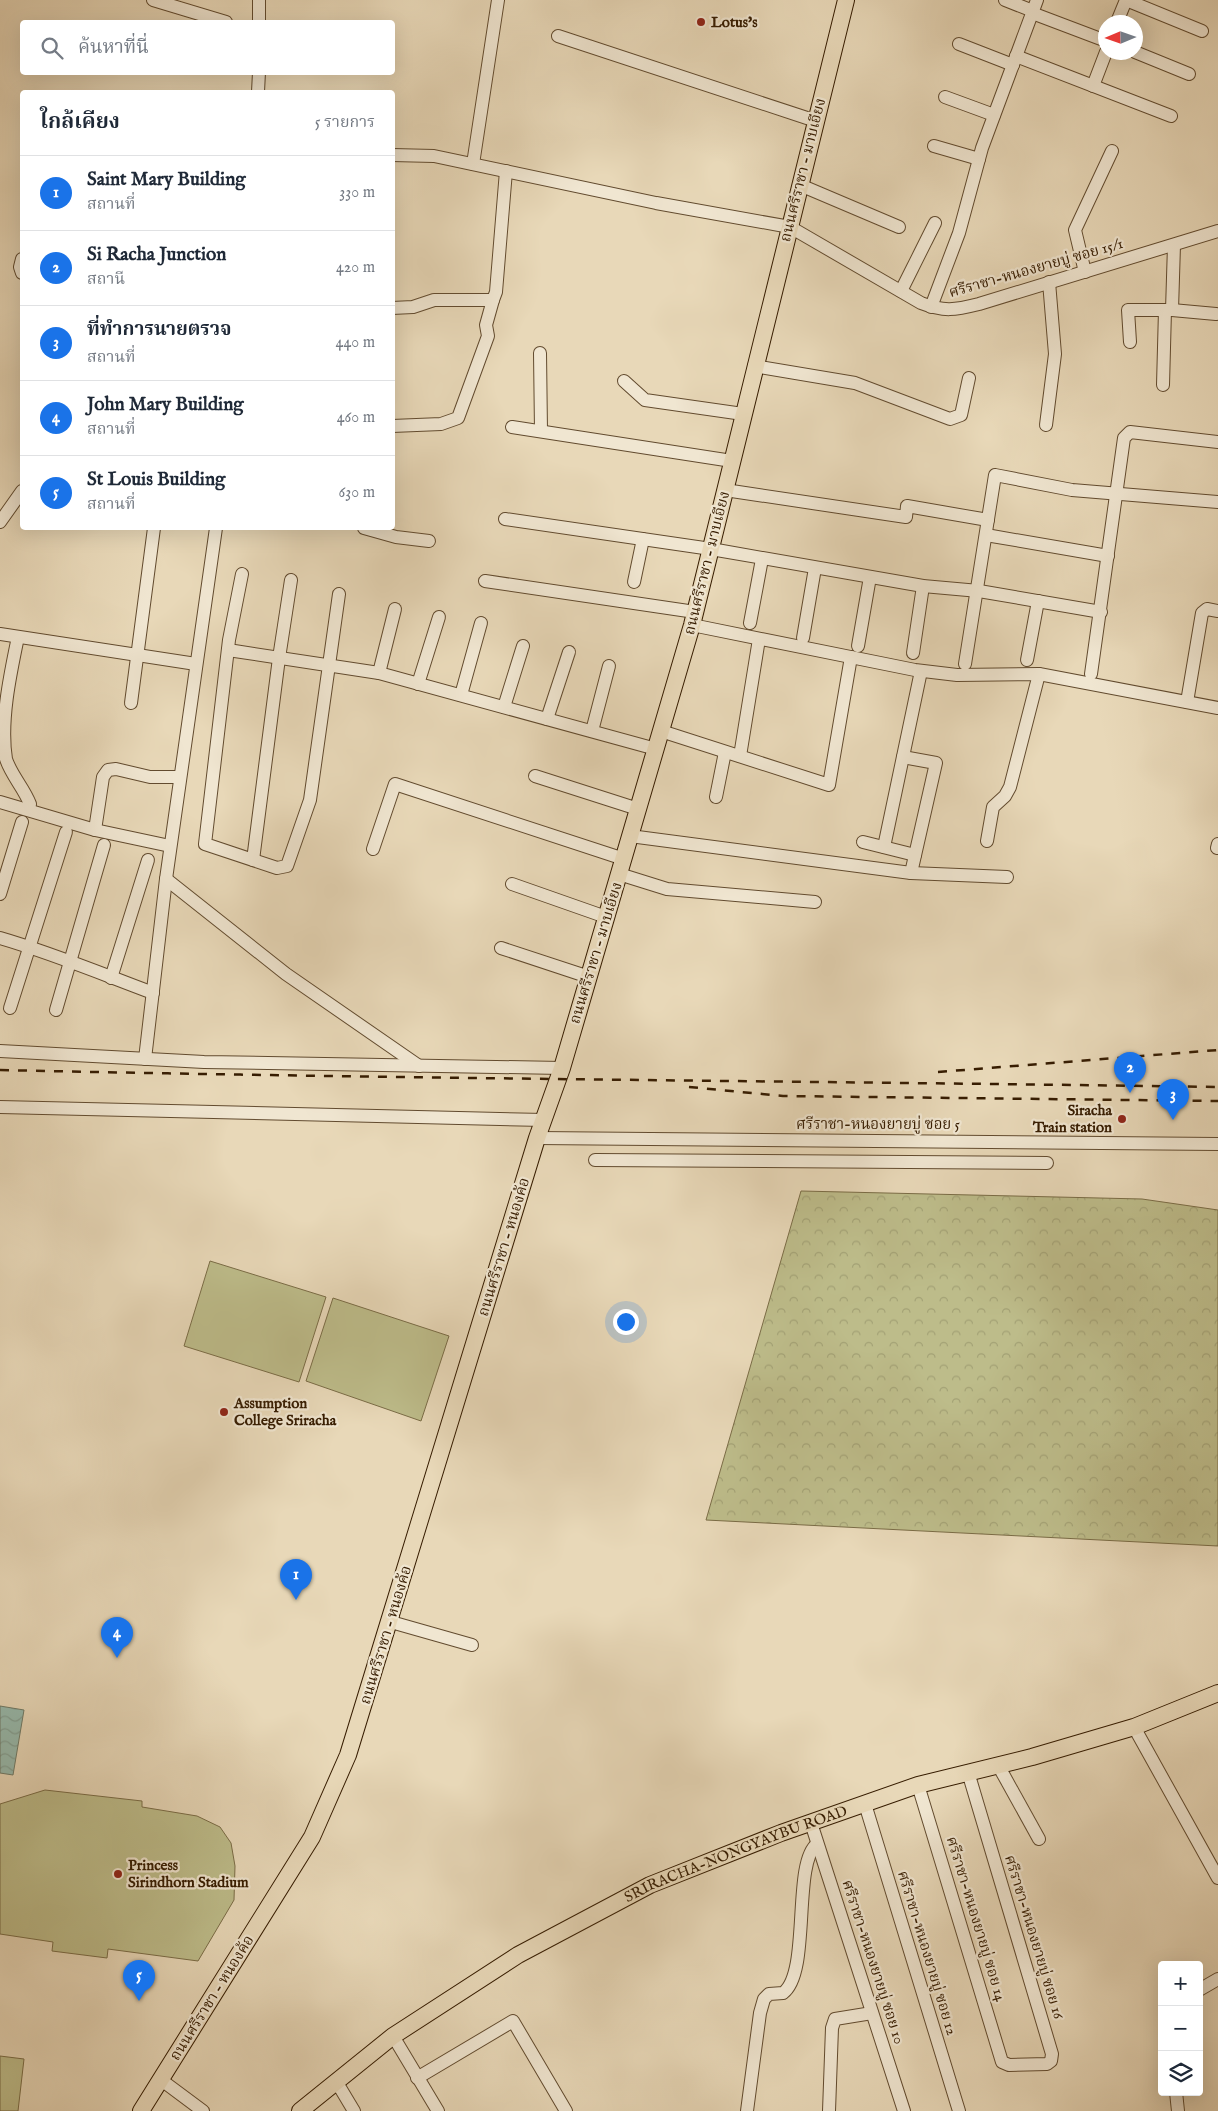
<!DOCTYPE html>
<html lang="th">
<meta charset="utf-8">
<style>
:root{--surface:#fff;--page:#f2f2f3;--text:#1f2937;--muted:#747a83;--line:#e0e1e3;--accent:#1a73e8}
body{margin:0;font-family:"IM FELL English","Noto Serif Thai",serif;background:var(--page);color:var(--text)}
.controls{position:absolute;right:15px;bottom:15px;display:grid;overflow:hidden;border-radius:5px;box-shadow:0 5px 20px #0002}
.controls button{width:45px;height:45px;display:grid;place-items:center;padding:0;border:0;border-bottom:1px solid var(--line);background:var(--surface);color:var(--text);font:25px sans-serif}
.compass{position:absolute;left:1098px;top:15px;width:45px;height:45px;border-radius:50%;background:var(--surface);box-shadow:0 5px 20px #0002;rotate:268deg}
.you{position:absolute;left:625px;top:1321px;width:18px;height:18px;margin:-12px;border:4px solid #fff;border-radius:50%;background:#1a73e8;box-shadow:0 0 0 8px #1a73e833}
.badge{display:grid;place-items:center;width:32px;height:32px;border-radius:50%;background:var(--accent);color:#fff;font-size:16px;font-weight:700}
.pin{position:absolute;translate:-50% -41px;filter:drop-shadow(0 1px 2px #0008)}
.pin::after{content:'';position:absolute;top:26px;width:18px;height:15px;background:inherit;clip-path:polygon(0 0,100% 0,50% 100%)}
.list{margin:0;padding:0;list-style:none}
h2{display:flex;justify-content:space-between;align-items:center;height:65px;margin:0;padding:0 20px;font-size:21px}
h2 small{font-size:16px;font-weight:400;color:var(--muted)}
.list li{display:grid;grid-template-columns:32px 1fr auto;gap:15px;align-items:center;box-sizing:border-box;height:75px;padding:0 20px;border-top:1px solid var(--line)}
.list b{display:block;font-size:19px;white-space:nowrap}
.list p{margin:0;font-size:16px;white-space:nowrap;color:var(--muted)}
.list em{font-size:16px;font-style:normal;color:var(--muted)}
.icon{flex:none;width:28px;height:28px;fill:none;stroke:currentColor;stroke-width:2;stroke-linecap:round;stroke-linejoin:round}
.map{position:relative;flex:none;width:1218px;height:2111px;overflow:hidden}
.search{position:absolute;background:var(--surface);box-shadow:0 5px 20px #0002;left:20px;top:20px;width:375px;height:55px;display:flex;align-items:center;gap:12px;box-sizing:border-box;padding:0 18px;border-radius:5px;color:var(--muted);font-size:19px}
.panel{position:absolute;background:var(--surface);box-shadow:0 5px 20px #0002;left:20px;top:90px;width:375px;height:440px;border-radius:5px}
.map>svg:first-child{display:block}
.forest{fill:url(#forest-crowns);stroke:#7a6c46}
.pitch{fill:#bdbc8a;stroke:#7a6c46}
.water{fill:url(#water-waves);stroke:#707b68}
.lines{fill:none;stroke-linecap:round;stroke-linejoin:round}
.minor-casing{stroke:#624b2f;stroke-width:14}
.major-casing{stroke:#361c01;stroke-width:18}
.minor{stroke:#f0e6d1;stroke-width:12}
.major{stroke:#e8d8b8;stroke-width:16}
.rail{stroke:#361c01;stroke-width:2.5;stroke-dasharray:9 9;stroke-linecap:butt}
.poi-dot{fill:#8f2418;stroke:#f0e6d1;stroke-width:2}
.labels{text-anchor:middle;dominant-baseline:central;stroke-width:4.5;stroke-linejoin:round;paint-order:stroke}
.poi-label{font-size:15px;font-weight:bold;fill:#361c01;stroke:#f0e6d1;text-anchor:start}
.street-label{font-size:15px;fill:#361c01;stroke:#f0e6d1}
</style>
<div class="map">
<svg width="1218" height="2111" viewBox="0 0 1218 2111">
<defs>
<pattern id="forest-crowns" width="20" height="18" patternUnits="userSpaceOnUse" patternTransform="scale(1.25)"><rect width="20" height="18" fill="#bdbc8a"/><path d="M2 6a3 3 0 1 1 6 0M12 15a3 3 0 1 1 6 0" fill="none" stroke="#a3a175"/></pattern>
<pattern id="water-waves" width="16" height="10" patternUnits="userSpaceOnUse" patternTransform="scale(1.25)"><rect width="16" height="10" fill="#97baad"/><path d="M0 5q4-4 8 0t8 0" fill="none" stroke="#839f93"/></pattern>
</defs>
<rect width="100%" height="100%" fill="#e8d8b8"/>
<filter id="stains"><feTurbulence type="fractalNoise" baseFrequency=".004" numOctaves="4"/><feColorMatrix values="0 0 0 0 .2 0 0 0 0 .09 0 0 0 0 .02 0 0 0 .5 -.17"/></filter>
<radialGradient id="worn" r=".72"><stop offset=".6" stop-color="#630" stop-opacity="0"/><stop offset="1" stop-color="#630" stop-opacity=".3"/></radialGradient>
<polygon class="forest" points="801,1191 1142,1199 1218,1210 1218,1546 706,1520"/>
<g class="pitch">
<polygon points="210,1261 326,1297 299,1382 184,1346"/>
<polygon points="333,1298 449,1336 421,1421 306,1381"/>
<polygon points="45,1790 142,1801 142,1807 197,1816 220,1827 231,1843 235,1866 234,1900 198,1961 108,1949 107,1958 52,1951 53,1942 0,1934 0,1804"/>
<polygon points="0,2056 24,2059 18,2111 0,2111"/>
</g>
<polygon class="water" points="0,1706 24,1710 13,1775 0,1773"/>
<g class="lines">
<defs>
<g id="minor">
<polyline points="153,0 226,22"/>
<polyline points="1005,0 1033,11"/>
<polyline points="1126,0 1202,31"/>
<polyline points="1032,13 1106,41"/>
<polyline points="259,22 259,0"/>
<polyline points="1117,22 1126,0"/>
<polyline points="558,36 816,121"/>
<polyline points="959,44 1013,65"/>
<polyline points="1135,52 1189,74"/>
<polyline points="1016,56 1171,116"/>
<polyline points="1093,86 1106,52"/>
<polyline points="258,92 259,72"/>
<polyline points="945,97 994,115"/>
<polyline points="934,146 979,159"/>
<path d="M392 155 434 156 656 203 790 227 921 303C944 312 955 310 979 304L1218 231"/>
<polyline points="473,164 498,0"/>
<polyline points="800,185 899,227"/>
<polyline points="22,259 20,267 22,273"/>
<polyline points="1085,272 1075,230 1112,151"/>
<polyline points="901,291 935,223"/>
<polyline points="931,307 959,233 982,148 1037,0"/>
<polyline points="392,308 413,307 434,300 493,300 496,292 506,171"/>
<polyline points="1172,310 1174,245"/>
<polyline points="1130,342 1128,310 1172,310 1216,314"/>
<polyline points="540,353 541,431"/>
<polyline points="754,366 855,383 950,419 961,415 969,378"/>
<polyline points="624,381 645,400 743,414"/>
<polyline points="1163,385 1165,310"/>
<polyline points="1046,425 1055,354 1049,282"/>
<polyline points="392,426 441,424 458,418 488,336 486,325 493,300"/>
<polyline points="512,427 732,461"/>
<polyline points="725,490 906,517 907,506 988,520"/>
<polyline points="505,519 711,549 923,586 979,591 1101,612"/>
<polyline points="0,522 22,491"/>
<polyline points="364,528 396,537 429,541"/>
<polyline points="986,535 1108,556"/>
<polyline points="242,574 229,640 205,844 277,868 287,866 310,800 339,594"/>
<polyline points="485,581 695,612"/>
<polyline points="634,582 643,539"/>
<polyline points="750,623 762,559"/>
<polyline points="692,625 915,670 957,675 1039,674 1218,708"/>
<polyline points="0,634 196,664"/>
<path d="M18 637C10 675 0 722 6 759 11 775 24 788 30 804L29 810"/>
<polyline points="803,638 815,568"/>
<polyline points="858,646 870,577"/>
<polyline points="228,650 379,673 656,749"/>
<polyline points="913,653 923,586"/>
<polyline points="1027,660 1038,601"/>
<polyline points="965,664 995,475 1072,490 1218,502"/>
<polyline points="379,673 395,609"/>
<polyline points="1091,674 1124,438 1130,432 1218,442"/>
<polyline points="418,684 439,617"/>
<polyline points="461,695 481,623"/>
<polyline points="1187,702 1202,613 1207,609 1218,611"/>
<polyline points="131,703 154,528"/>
<polyline points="504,707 523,646"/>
<polyline points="547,719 569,652"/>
<polyline points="592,731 609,666"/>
<polyline points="661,731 829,785 851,657"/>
<polyline points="740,756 759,639"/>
<polyline points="903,757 936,763 911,873"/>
<polyline points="535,776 638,809"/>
<polyline points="716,797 725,752"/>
<polyline points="0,802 95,830 170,846"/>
<polyline points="95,830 103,777 108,770 116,769 150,777 179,777"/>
<polyline points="630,836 911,873 1007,877"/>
<polyline points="987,841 993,807 1005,796 1010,787 1039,674"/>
<polyline points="863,842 915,855"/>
<polyline points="884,847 921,671"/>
<polyline points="1217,848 1218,844"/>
<polyline points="373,849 395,784 624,859"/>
<polyline points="253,860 279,658 291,580"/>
<polyline points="619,874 667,889 815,902"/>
<polyline points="166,879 286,974 419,1066"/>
<polyline points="512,884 606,917"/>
<polyline points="0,894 22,822"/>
<path d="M0 938C52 953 102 974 153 993"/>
<polyline points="501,948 589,977"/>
<polyline points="111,978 148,860"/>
<polyline points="10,1008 66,832"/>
<polyline points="56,1010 104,845"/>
<polyline points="0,1051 204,1062 562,1068"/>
<polyline points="145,1059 166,879 216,528"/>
<polyline points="0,1107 544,1120"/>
<polyline points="537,1138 1218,1144"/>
<polyline points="595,1160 1047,1163"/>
<polyline points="391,1622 472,1645"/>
<polyline points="1134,1727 1218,1878"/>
<polyline points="998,1765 1039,1839"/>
<polyline points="918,1785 1002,2062 1009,2065 1047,2064 1051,2061 1052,2054 968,1772"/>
<polyline points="865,1804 959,2111"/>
<polyline points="811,1823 904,2111"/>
<polyline points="1199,1990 1218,1979"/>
<polyline points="393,2036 438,2111"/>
<polyline points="417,2078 513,2021 566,2111"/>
<polyline points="160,2079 203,2111"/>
<polyline points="336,2081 354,2111"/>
<polyline points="1176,2092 1178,2111"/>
<path d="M747 2111 760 2013 764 1999 769 1994 783 1993C811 1973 792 1863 817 1844"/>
<polyline points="829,2111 832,2028 835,2019 872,2013"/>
</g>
<g id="major">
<polyline points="141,2111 312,1837 348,1755 537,1138 562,1068 692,625 846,0"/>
<path id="s1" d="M300 2111 393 2036 518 1955 650 1885 781 1833 918 1785 1032 1757 1134 1727 1218 1693"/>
</g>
</defs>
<use href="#minor" class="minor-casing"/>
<use href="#major" class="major-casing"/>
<use href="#minor" class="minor"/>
<use href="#major" class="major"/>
<g class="rail">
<path d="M0 1070C406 1079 812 1081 1218 1087"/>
<polyline points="938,1072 1218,1050"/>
<polyline points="689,1087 783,1096 1218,1101"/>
</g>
</g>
<g class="poi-dot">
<circle cx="701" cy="22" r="5"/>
<circle cx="1122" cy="1119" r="5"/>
<circle cx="224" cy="1412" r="5"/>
<circle cx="118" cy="1874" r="5"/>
</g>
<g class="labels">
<g class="poi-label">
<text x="711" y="22">Lotus's</text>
<text x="1112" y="1110" text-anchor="end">Siracha<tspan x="1112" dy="17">Train station</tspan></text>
<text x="234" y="1403">Assumption<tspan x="234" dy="17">College Sriracha</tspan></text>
<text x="128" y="1865">Princess<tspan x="128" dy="17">Sirindhorn Stadium</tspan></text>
</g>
<g class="street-label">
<text transform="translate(803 170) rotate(-76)">ถนนศรีราชา - มาบเอียง</text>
<text transform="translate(1036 268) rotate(-16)">ศรีราชา-หนองยายบู่ ซอย 15/1</text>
<text transform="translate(707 563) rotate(-76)">ถนนศรีราชา - มาบเอียง</text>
<text transform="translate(596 953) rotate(-73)">ถนนศรีราชา - มาบเอียง</text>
<text x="878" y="1124">ศรีราชา-หนองยายบู่ ซอย 5</text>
<text transform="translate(504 1247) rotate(-73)">ถนนศรีราชา - หนองค้อ</text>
<text transform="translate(386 1635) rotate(-73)">ถนนศรีราชา - หนองค้อ</text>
<text stroke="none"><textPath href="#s1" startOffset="509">SRIRACHA-NONGYAYBU ROAD</textPath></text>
<text transform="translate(976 1919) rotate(73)">ศรีราชา-หนองยายบู่ ซอย 14</text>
<text transform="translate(1034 1937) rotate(73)">ศรีราชา-หนองยายบู่ ซอย 16</text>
<text transform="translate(927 1953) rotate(73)">ศรีราชา-หนองยายบู่ ซอย 12</text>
<text transform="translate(873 1962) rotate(72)">ศรีราชา-หนองยายบู่ ซอย 10</text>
<text transform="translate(212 1998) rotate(-58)">ถนนศรีราชา - หนองค้อ</text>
</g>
</g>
<rect width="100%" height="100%" filter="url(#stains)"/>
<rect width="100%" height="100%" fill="url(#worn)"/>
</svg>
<div class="controls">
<button>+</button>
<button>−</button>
<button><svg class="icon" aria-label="layers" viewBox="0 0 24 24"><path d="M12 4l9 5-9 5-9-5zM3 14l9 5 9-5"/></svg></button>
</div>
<svg class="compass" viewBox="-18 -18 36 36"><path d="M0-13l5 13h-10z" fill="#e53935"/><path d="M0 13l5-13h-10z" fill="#747a83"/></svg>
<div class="you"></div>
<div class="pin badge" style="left:296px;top:1600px">1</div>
<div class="pin badge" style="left:1130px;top:1093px">2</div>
<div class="pin badge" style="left:1173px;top:1120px">3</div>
<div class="pin badge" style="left:117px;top:1658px">4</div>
<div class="pin badge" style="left:139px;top:2001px">5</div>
<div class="search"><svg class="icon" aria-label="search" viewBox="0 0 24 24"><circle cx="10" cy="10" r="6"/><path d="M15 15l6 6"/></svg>ค้นหาที่นี่</div>
<section class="panel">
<h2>ใกล้เคียง<small>5 รายการ</small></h2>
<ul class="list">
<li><span class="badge">1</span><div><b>Saint Mary Building</b><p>สถานที่</p></div><em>330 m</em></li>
<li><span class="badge">2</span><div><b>Si Racha Junction</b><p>สถานี</p></div><em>420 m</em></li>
<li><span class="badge">3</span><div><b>ที่ทำการนายตรวจ</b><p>สถานที่</p></div><em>440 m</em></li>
<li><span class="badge">4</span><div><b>John Mary Building</b><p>สถานที่</p></div><em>460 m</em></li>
<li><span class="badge">5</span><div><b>St Louis Building</b><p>สถานที่</p></div><em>630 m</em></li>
</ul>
</section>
</div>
